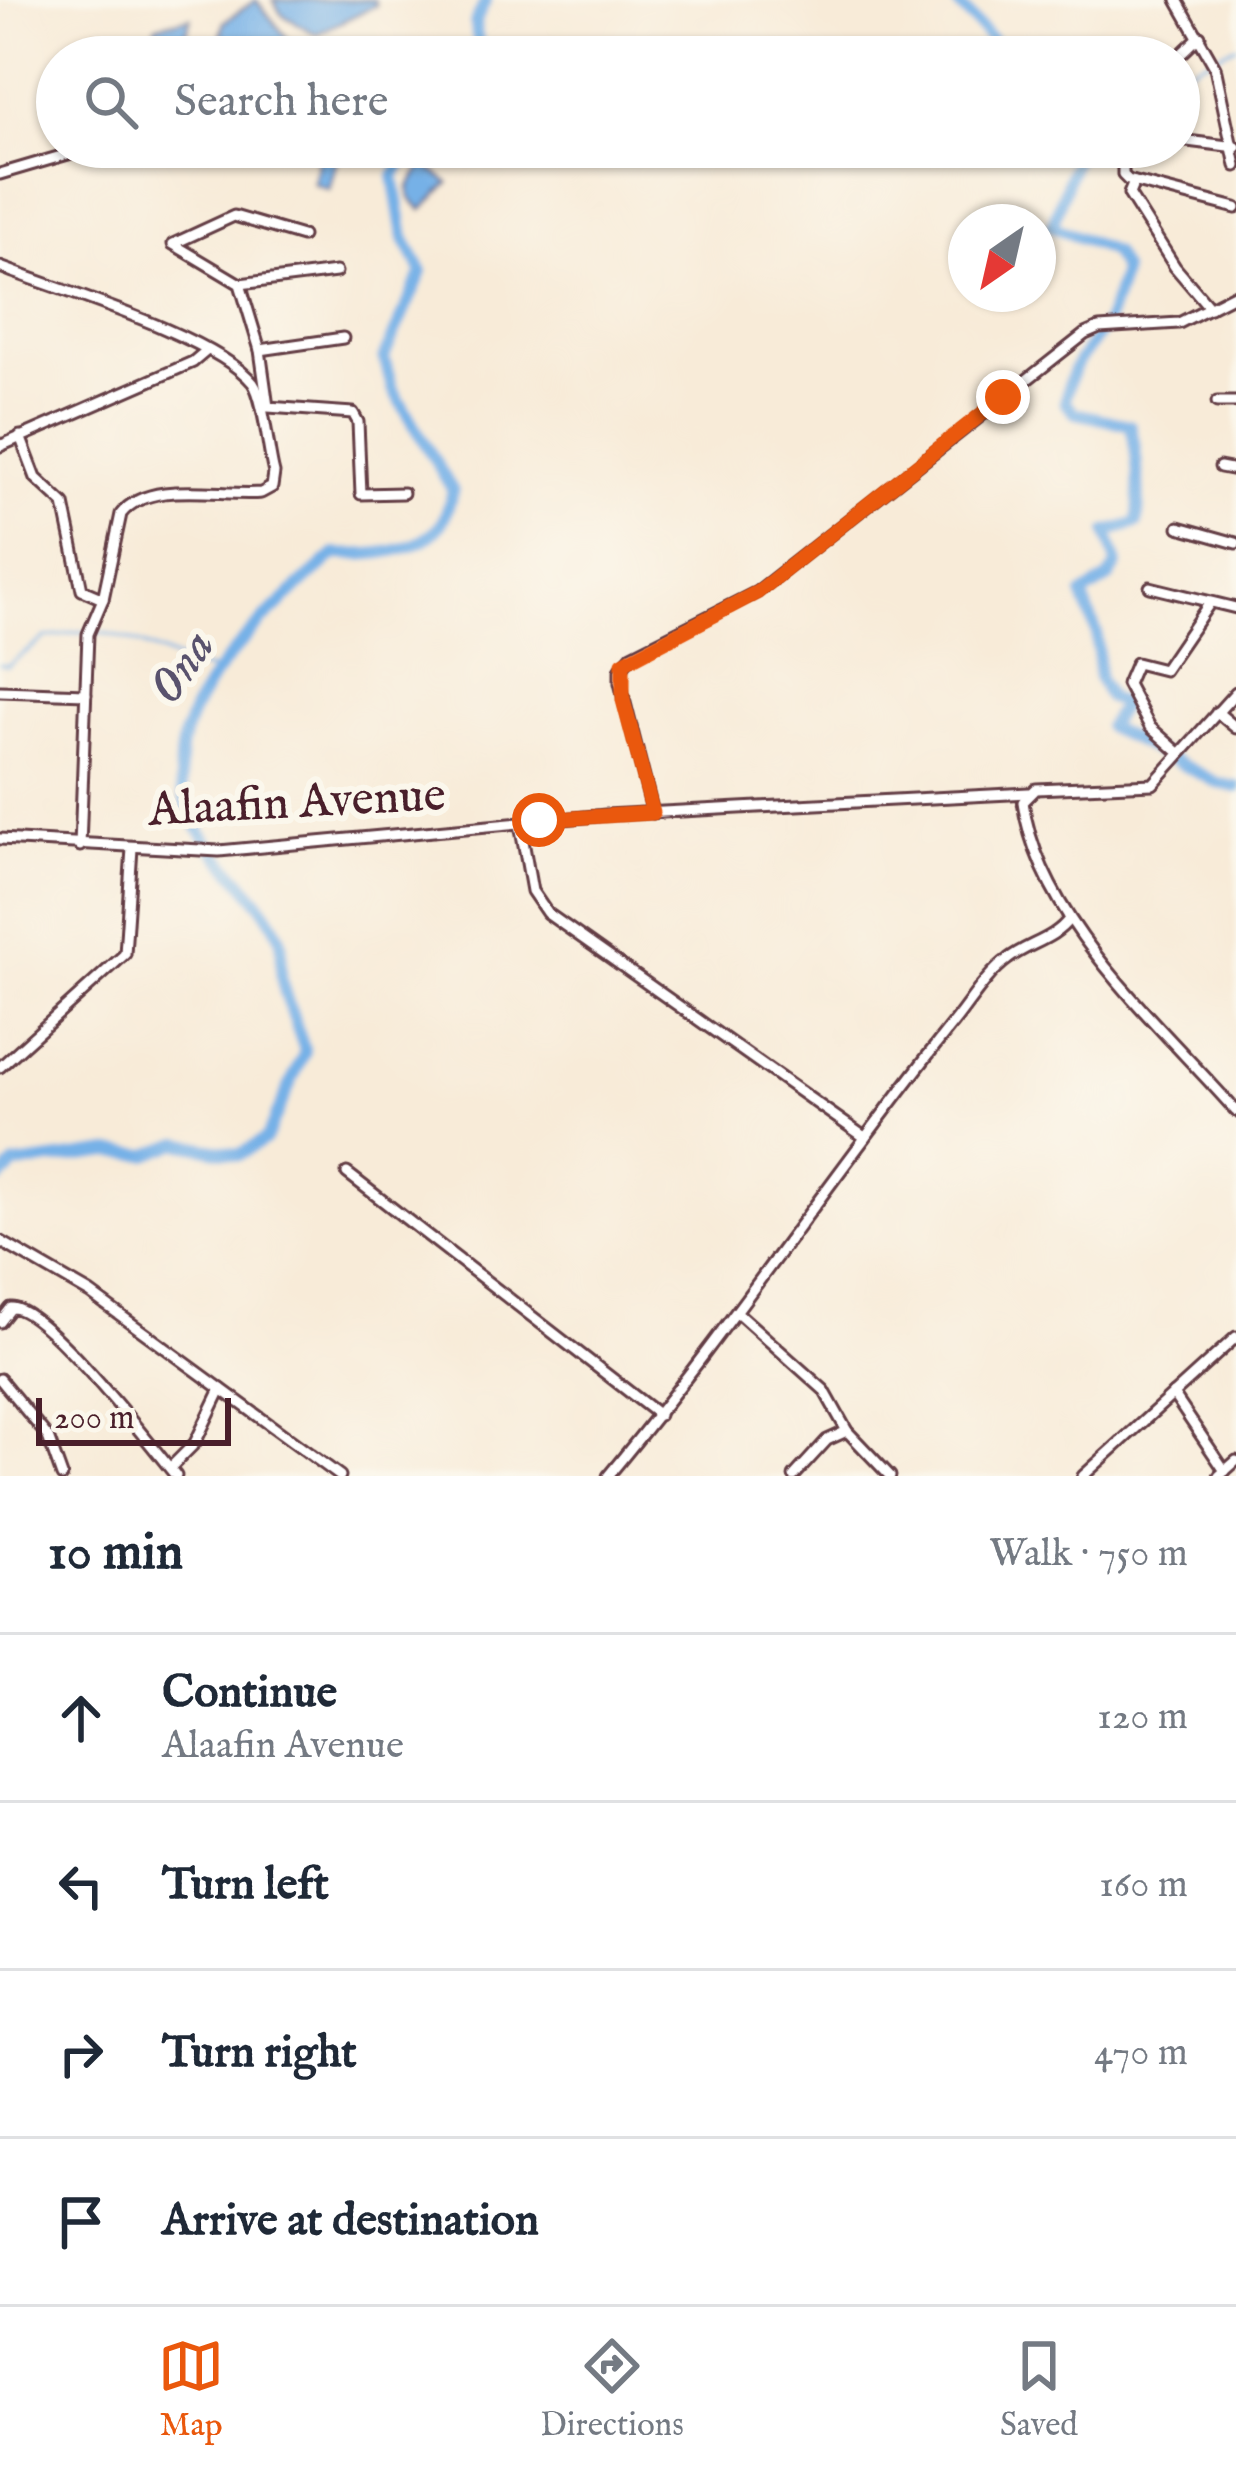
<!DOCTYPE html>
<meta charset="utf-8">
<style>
:root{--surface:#fff;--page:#f2f2f3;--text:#1f2937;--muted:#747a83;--line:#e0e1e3;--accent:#ea580c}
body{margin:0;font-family:"IM FELL English",serif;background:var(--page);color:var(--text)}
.compass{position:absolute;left:948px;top:204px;width:108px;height:108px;border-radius:50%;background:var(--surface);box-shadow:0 3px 9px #0004;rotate:214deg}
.scale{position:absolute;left:36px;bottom:30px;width:195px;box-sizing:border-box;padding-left:12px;border:6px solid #4a1f2b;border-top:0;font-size:33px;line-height:42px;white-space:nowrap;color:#4a1f2b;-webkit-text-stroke:9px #fbf7ec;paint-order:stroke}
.stop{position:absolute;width:36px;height:36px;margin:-27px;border:9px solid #ea580c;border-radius:50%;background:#fff}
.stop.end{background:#ea580c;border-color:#fff;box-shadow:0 3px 12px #0008}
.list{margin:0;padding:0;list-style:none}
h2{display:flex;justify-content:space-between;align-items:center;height:156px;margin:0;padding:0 48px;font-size:51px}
h2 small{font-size:39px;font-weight:400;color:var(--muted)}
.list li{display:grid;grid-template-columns:78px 1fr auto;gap:36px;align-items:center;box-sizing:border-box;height:168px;padding:0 48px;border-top:3px solid var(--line)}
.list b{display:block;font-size:45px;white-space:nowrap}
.list p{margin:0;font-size:39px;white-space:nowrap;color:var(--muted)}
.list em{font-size:39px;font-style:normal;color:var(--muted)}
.icon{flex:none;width:66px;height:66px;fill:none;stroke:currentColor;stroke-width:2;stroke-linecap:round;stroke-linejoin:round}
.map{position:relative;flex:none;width:1236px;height:1476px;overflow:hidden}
.search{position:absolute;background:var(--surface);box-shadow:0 3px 9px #0004;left:36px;right:36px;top:36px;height:132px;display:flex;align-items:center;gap:30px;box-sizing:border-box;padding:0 42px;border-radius:66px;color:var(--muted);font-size:45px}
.sheet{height:828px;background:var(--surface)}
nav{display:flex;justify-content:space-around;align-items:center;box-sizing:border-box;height:168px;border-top:3px solid var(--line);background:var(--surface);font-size:33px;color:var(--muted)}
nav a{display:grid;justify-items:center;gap:6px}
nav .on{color:var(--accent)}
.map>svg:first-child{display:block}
.water{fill:#76b1e7;stroke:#606889;stroke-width:3}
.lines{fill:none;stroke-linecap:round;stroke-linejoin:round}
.stream{stroke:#76b1e7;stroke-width:3}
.river{stroke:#76b1e7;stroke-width:12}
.minor-casing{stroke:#643e45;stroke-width:15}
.minor{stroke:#fff;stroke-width:9}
.route{stroke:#ea580c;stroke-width:15}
.labels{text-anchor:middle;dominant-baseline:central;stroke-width:12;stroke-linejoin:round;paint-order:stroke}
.street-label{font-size:48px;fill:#4a1f2b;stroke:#fbf7ec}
.water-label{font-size:51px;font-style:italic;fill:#59526d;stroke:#fbf7ec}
</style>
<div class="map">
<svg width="1236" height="1476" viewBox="0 0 1236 1476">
<rect width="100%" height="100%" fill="#fbf7ec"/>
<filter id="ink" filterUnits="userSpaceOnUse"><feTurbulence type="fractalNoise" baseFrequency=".00833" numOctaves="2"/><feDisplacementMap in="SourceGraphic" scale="24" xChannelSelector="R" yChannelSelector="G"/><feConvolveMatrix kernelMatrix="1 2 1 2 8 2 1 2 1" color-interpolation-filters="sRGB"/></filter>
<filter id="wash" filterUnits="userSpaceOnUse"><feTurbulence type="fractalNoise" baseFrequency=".004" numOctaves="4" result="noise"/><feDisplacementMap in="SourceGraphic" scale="48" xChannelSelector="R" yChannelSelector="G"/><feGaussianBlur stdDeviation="2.7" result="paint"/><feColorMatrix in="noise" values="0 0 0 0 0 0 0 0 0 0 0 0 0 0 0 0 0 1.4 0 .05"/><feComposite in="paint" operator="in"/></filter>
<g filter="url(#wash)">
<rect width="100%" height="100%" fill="#f8ebd8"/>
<g class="water">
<polygon points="256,0 292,44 280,57 237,57 221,37 224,22"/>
<polygon points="273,0 374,0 376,5 316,34 281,14"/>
<polygon points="191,17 180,57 150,57 156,26"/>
<polygon points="321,147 340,147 329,189 313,183"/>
<polygon points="424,165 449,183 422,210 410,198 409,187"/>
</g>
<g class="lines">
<g class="stream">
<polyline points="1179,73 1236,46"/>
<path d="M93 632C139 635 175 666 221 672"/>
<polyline points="0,664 7,666 45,638 84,631"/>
</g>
<g class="river">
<polyline points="954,0 1008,57"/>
<polyline points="481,57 475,23 486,0"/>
<path d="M1079 147 1052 226 1113 252 1123 271C1118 289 1113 309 1104 326 1085 357 1071 360 1065 402L1075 413 1130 425C1137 446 1141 501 1137 523L1107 532 1117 564 1109 578 1082 595 1097 633 1099 679 1109 698 1123 704 1108 727 1218 783 1236 787"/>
<path d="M0 1179 15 1165 110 1152 148 1155 179 1143 239 1155 266 1139 305 1051C298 1028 287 1004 282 981 279 966 285 948 279 935 262 895 224 868 201 832 127 723 263 621 335 554 366 556 416 554 438 528 446 519 449 502 453 491L392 388 384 357 422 272 404 237 394 176 412 147"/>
</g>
</g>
</g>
<g filter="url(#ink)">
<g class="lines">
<defs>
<g id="minor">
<polyline points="1177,0 1215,67 1236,166"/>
<polyline points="1097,52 1110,43 1128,57"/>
<polyline points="1178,57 1200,36"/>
<polyline points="1179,140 1236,147"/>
<polyline points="1123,147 1123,175 1128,180 1236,208"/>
<polyline points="0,174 75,152"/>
<polyline points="1134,182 1129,194 1175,267 1210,308"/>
<polyline points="302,236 234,216 173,244 240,284 260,350 268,407 353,413 358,422 361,494 403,493"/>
<path d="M0 267C59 290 217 337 253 383 264 398 268 452 274 473L272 487 261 493C222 497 149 478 121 514L103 599 88 634 80 846"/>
<polyline points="240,284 336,272"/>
<polyline points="260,350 343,338"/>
<polyline points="1217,402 1236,402"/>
<polyline points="20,436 36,478 64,504 82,590 103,599"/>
<polyline points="0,446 193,362 206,351"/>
<polyline points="1220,467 1236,470"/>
<polyline points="1179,527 1236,543"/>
<polyline points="1150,587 1236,608"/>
<polyline points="0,691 86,694"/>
<path d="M1236 692 1153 784 1036 789 1023 802C1039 921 1159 1023 1236 1111"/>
<polyline points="1217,712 1236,728"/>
<polyline points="1178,752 1150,727 1127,684 1136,663 1164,670 1209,604"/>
<polyline points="653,813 620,683 620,670 632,655 757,592 1085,334 1099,328 1179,323 1236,294"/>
<polyline points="520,824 532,891 547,913 863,1136"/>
<polyline points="0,839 219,851 606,815 1029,793"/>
<polyline points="0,1067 125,954 132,848"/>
<polyline points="347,1173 659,1415"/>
<polyline points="0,1241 90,1293 340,1476"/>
<polyline points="739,1314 824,1390 847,1431 890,1476"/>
<path d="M0 1322 11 1308C42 1305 152 1446 176 1476"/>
<polyline points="0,1379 48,1437 62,1476"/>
<polyline points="1173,1394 1225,1471"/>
<polyline points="170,1468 195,1443 221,1389"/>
<path d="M608 1476C730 1329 835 1171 954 1022 970 1002 987 974 1008 959 1027 944 1055 939 1069 919"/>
<polyline points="794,1476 827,1440 847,1431"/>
<polyline points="1083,1476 1236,1337"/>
<polyline points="1219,1476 1236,1461"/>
</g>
</defs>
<use href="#minor" class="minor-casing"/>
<use href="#minor" class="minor"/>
</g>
</g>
<g class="lines" filter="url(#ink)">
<polyline class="route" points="539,820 653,813 623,700 623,663 758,592 1003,397"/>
</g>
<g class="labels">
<g class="street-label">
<text transform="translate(297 804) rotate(-3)">Alaafin Avenue</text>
</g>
<g class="water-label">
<text transform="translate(183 668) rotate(-56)">Ona</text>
</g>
</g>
</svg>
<svg class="compass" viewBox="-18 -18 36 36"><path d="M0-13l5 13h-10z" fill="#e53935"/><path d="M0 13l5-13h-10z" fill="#747a83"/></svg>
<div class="scale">200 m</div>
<div class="stop" style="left:539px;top:820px"></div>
<div class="stop end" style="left:1003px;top:397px"></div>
<div class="search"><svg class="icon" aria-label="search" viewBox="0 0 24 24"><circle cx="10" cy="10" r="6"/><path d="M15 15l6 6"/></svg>Search here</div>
</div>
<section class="sheet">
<h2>10 min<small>Walk · 750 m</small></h2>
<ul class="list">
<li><svg class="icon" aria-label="ahead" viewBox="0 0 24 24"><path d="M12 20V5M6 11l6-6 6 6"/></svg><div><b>Continue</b><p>Alaafin Avenue</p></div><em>120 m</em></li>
<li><svg class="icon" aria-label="left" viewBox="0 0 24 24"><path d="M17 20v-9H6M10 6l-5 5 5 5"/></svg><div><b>Turn left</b></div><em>160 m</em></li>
<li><svg class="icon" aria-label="right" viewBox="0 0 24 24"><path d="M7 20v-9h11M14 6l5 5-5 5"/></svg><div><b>Turn right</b></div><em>470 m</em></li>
<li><svg class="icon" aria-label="arrive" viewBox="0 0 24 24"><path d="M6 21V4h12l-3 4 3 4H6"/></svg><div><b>Arrive at destination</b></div></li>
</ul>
</section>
<nav>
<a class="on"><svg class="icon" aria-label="map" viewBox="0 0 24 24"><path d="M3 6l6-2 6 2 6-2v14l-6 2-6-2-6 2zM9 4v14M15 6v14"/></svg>Map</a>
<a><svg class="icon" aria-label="directions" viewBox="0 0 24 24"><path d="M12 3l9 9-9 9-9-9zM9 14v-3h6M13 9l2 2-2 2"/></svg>Directions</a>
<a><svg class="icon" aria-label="saved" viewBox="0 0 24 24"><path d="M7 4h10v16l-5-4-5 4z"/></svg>Saved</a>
</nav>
